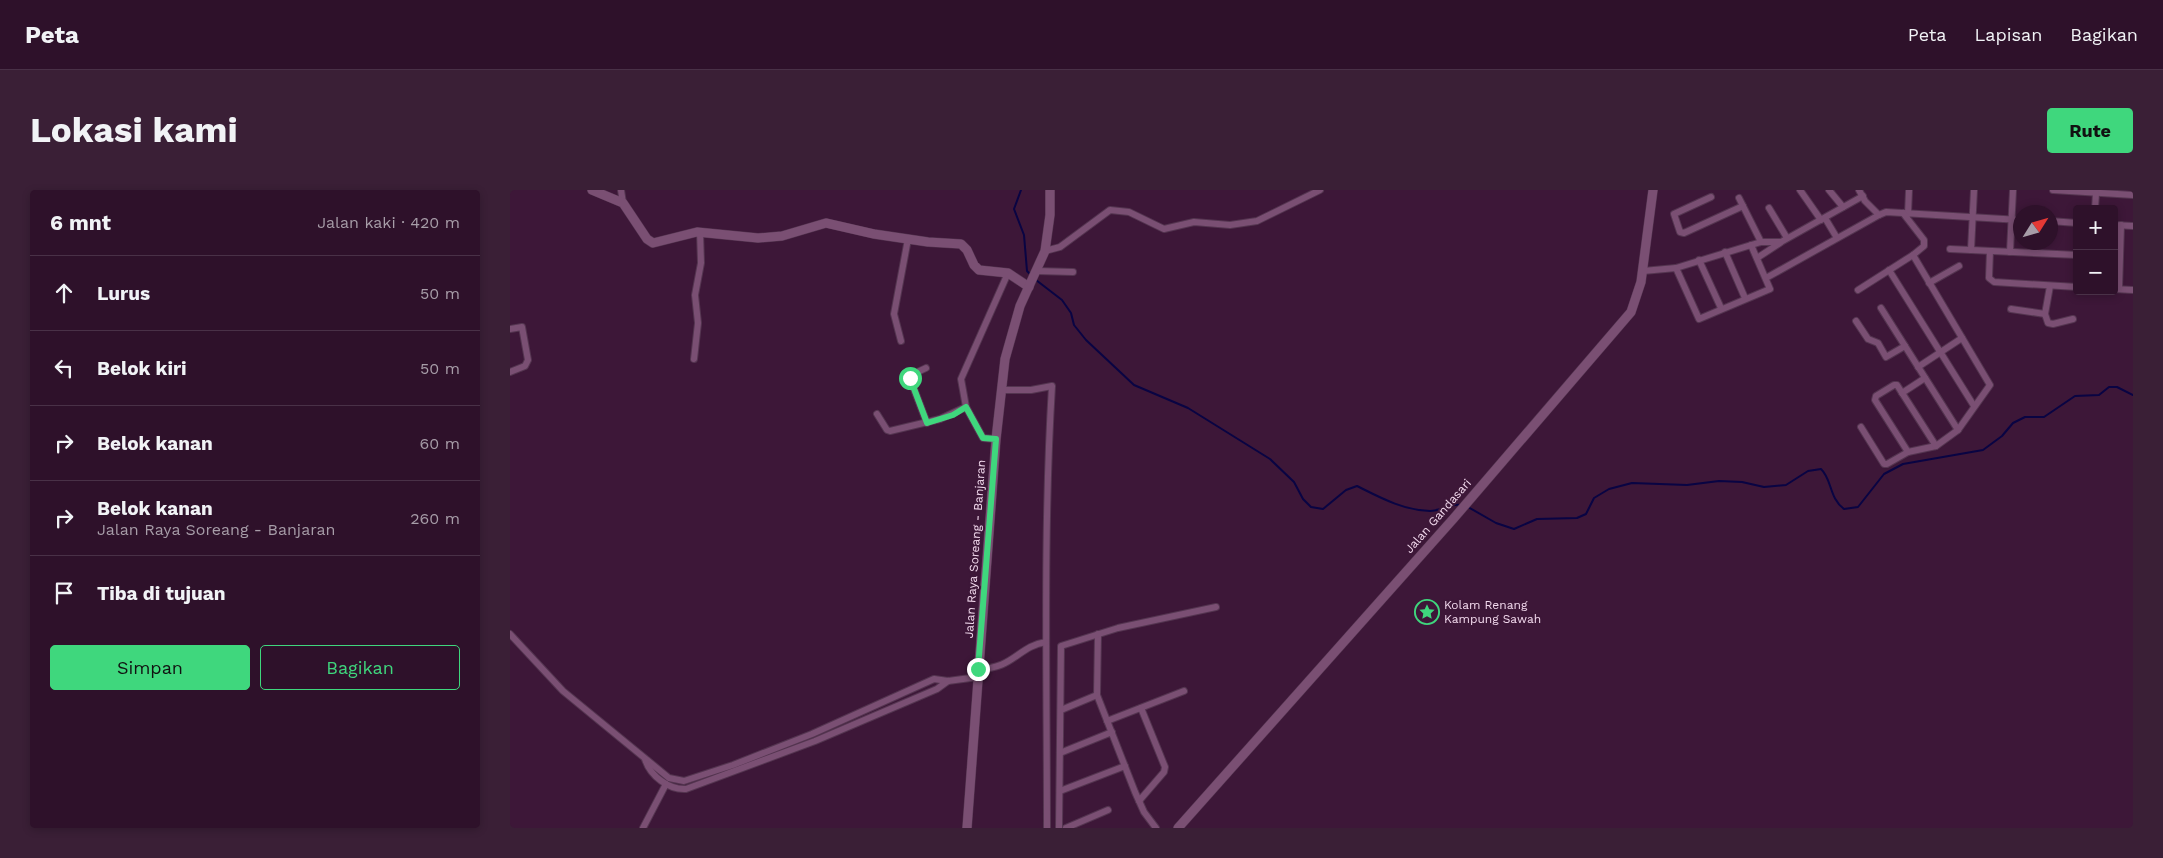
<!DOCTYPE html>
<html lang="id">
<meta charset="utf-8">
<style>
:root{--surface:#2e112a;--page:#3a1f36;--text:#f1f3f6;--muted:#a79da8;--line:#493147;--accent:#3fd77d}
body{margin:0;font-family:"Work Sans",sans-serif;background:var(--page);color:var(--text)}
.controls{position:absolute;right:15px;top:15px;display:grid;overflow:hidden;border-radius:5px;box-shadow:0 2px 8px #0003}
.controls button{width:45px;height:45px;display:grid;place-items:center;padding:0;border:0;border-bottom:1px solid var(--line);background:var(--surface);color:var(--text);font:25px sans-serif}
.compass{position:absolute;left:1503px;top:15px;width:45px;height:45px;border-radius:50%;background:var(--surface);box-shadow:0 2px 8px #0003;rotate:53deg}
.stop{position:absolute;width:15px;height:15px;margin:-11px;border:4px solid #3fd77d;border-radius:50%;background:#fff}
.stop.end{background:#3fd77d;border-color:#fff;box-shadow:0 1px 5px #0008}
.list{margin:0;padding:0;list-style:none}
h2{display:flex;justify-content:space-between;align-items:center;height:65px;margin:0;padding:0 20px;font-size:21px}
h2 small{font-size:16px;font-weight:400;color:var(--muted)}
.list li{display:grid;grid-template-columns:32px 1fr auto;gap:15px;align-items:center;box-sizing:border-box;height:75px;padding:0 20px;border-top:1px solid var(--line)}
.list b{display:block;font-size:19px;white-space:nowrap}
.list p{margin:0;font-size:16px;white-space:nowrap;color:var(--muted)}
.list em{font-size:16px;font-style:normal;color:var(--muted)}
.actions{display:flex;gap:10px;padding:15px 20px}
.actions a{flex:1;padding:11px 0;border:1px solid var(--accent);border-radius:5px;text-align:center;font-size:18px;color:var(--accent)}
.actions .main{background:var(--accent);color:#111}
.icon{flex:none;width:28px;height:28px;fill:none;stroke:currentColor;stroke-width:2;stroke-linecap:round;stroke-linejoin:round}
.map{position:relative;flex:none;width:1623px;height:638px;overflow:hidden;border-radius:5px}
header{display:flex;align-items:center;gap:30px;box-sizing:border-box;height:70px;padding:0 25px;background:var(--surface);border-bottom:1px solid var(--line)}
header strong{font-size:24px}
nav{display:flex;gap:28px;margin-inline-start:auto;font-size:18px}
.intro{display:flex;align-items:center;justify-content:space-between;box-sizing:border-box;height:120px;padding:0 30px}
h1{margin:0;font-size:35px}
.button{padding:12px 22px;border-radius:5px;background:var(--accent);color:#111;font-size:18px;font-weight:700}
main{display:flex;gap:30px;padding:0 30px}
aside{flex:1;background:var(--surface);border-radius:5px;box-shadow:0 2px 8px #0003}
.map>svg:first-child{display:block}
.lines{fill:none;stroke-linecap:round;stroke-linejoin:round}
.stream{stroke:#090443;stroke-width:2}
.street-casing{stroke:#543550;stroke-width:8}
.secondary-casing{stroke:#543550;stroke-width:10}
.street{stroke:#7a4f73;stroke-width:6}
.secondary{stroke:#7a4f73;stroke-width:9}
.route{stroke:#3fd77d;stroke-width:6}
.labels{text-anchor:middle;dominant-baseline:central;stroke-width:4;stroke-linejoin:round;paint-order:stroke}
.street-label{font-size:12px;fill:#f2d9ed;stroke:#3d1738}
.poi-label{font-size:12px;fill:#f2d9ed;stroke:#3d1738;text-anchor:start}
</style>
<header>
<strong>Peta</strong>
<nav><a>Peta</a><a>Lapisan</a><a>Bagikan</a></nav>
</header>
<div class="intro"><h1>Lokasi kami</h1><a class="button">Rute</a></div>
<main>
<aside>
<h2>6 mnt<small>Jalan kaki · 420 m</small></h2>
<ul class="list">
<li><svg class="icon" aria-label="ahead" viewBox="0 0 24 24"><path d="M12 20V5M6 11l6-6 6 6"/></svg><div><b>Lurus</b></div><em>50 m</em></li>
<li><svg class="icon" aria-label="left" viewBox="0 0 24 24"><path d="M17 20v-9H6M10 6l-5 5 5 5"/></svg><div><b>Belok kiri</b></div><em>50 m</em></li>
<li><svg class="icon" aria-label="right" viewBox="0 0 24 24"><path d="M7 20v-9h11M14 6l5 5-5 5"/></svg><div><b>Belok kanan</b></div><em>60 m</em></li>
<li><svg class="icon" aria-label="right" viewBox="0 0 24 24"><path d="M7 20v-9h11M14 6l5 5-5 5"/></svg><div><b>Belok kanan</b><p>Jalan Raya Soreang - Banjaran</p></div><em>260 m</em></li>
<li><svg class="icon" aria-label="arrive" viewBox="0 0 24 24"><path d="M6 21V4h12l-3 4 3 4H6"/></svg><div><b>Tiba di tujuan</b></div></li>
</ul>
<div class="actions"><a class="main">Simpan</a><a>Bagikan</a></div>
</aside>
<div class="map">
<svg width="1623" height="638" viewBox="0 0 1623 638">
<rect width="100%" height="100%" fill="#3d1738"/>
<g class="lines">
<g class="stream">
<polyline points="511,0 504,19 514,45 517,81 521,85"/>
<path d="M526 90 552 110 561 123 564 135 576 150 624 195 678 218 760 269 784 292 793 309 801 317 813 319 836 300 847 296C871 308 893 320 920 321 931 321 940 313 951 315"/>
<path d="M958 317 986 333 1004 339 1027 329 1067 328 1076 324 1084 308 1099 299 1122 293 1177 295 1209 291 1232 292 1254 297 1276 295 1298 281 1311 279C1322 289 1319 308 1334 319L1348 317 1374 284 1393 274 1473 260 1492 246 1503 233 1515 227H1534L1565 206 1589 205 1599 197H1607L1623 205"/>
</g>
<defs>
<g id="street">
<polyline points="111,0 113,13"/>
<polyline points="1290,0 1311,30"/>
<polyline points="1319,0 1333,17"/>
<polyline points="1349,0 1355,11 1369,25 1376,22 1510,30"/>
<polyline points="1543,0 1623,5"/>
<polyline points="1201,7 1164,24 1170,42 1174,43 1233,16"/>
<polyline points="1229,8 1251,52"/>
<polyline points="1259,18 1277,48"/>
<polyline points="1585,19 1586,3"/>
<polyline points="1398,24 1399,0"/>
<polyline points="1315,28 1327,48"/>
<polyline points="1540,31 1567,33"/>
<polyline points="1604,35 1623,36"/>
<polyline points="1440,59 1567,65"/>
<polyline points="1461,60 1464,0"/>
<polyline points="535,61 550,57 600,20 619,22 654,39 684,32 720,35 747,31 810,0"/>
<polyline points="1480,61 1479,88 1484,92 1567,97"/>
<polyline points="1215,62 1235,108"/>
<polyline points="1500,62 1503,0"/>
<polyline points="1247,68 1270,53"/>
<polyline points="1189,70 1211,118"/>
<polyline points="1166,78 1189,129 1260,99 1241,55"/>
<polyline points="1379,80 1464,216"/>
<polyline points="527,81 563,82"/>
<polyline points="1133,81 1166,78 1251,52 1271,52 1353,6"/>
<polyline points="1256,88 1369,25"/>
<polyline points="1419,93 1449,76"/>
<polyline points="1540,96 1535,124 1538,133 1543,134 1563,129"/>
<polyline points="1604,99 1623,100"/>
<polyline points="1609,99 1611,35"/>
<polyline points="1348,100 1403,65 1414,56 1414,50 1393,23"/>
<polyline points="1371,118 1448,240"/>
<polyline points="1501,119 1535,124"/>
<polyline points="1346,131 1358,149 1368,153 1376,167 1395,156"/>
<polyline points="0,139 12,137 18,170 15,176 0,182"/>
<polyline points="391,151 384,124 398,49"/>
<polyline points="184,169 188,133 185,105 191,73 190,42"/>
<polyline points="1408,177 1452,148"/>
<polyline points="416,178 399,186 417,233"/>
<path d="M491 200H521L542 196C533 343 537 491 537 638"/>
<polyline points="1392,203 1415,188"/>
<polyline points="456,217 473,248 486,249"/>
<polyline points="367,224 377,240 380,241 430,229 456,217 451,189 498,83"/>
<polyline points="1351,237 1374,274 1377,274 1398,262 1426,256 1448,240 1480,195 1403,65"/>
<polyline points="1398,262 1365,210 1366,206 1384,195 1387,195 1426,256"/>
<polyline points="0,444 53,501 159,588 174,591 223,575 302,544 424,489 438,491 468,487"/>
<polyline points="588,444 587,505 625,602 634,622 646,638"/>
<path d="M468 479C504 479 508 456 536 452"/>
<polyline points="551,520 587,505"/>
<polyline points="597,531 674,501"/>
<polyline points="550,563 602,542"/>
<path d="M135 569C140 586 159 600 176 599L305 551 427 499 438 491"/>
<polyline points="550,601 615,576"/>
<polyline points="629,611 654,582 655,577 631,518"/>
<polyline points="133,638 156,594"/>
<polyline points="549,638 551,456 608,438 706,417"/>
<polyline points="556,638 598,620"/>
</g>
<g id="secondary">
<polyline points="82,0 113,13 137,49 143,53 187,42 248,48 272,46 316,33 364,44 418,52 451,54 457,60 464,75 469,80 498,83 519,97"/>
<polyline points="457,638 486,249 495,169 510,116 535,61 540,25 540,0"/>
<polyline points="668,638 944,328 1121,122 1131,92 1143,0"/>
</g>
</defs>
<use href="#street" class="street-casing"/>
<use href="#secondary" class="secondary-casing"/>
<use href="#street" class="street"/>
<use href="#secondary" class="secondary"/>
</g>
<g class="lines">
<polyline class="route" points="400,188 417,233 443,225 456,217 473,248 486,249 468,479"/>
</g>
<defs>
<symbol id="sight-ring" viewBox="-11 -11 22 22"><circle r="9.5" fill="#3d1738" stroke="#3fd77d" stroke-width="1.5"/><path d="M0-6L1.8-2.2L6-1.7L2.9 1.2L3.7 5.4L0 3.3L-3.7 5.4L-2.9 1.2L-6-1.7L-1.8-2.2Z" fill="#3fd77d"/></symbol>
</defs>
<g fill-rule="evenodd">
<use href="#sight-ring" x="903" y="408" width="28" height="28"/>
</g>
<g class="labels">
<g class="street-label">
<text transform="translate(928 326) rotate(-49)">Jalan Gandasari</text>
<text transform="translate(465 359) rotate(-86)">Jalan Raya Soreang - Banjaran</text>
</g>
<g class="poi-label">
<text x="934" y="415">Kolam Renang<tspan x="934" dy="14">Kampung Sawah</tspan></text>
</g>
</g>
</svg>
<div class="controls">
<button>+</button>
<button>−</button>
</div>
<svg class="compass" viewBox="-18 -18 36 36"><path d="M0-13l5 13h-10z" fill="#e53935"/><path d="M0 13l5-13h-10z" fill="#a79da8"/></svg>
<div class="stop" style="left:400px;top:188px"></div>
<div class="stop end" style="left:468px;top:479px"></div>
</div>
</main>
